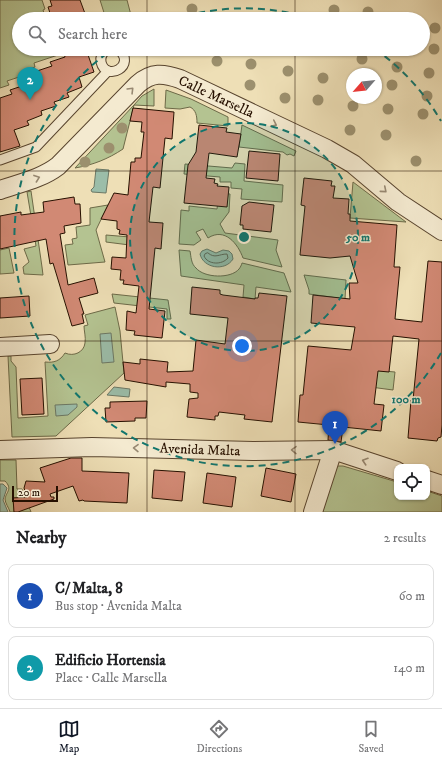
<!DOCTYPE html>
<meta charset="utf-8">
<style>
:root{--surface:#fff;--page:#f6f6f6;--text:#202124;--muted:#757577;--line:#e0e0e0;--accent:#111827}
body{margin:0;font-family:"IM FELL DW Pica",serif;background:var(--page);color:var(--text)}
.controls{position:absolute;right:12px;bottom:12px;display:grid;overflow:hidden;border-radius:8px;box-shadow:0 1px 3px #0004}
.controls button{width:36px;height:36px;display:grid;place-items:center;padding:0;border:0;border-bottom:1px solid var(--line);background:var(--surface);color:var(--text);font:20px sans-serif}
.compass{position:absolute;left:346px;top:68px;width:36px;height:36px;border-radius:50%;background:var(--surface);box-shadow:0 1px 3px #0004;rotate:242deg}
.scale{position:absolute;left:12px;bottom:10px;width:46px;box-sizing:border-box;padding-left:4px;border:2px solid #261000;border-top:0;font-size:11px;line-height:14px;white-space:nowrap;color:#261000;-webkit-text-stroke:3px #f4ead0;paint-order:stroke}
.you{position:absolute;left:242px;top:346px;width:14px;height:14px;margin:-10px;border:3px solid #fff;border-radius:50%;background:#1a73e8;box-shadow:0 0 0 6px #1a73e833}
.badge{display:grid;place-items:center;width:26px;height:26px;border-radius:50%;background:var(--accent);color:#fff;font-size:13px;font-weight:700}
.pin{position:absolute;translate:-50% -33px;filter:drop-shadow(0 1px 2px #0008)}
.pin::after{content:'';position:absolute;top:21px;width:14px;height:12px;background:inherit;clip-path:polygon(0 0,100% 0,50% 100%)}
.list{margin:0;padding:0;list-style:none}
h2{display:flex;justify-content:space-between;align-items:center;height:52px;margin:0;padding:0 16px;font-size:17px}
h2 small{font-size:13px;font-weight:400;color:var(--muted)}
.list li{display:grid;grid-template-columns:26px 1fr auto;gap:12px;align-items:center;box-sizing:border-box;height:64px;margin:0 8px 8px;padding:0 8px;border:1px solid var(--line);border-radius:8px}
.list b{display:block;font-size:15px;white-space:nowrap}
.list p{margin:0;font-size:13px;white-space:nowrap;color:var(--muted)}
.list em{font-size:13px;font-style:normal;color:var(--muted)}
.icon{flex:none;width:22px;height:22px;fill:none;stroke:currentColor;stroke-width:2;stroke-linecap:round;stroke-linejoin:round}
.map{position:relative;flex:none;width:442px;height:512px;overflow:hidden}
.search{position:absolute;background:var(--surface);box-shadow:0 1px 3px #0004;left:12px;right:12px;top:12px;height:44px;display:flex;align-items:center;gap:10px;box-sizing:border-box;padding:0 14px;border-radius:22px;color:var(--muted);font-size:15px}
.sheet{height:196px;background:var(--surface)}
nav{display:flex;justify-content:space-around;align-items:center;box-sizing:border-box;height:56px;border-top:1px solid var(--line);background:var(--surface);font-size:11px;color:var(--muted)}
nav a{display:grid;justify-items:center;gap:2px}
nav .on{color:var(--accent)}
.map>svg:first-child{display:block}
.green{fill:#b4c391;stroke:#6d6a48}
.water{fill:#9bbda9;stroke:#6c7865}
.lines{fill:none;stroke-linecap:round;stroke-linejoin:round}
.shore{stroke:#606654;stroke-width:1}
.building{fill:#d18974;stroke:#261000}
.lane-casing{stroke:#58442e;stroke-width:11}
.street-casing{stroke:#58442e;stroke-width:20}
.lane{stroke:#f4ead0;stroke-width:9}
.street{stroke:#f4ead0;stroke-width:18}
.tree{fill:#9c906e}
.oneway{stroke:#978872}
.grid{fill:none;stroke:#261000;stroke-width:1;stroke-opacity:0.55}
.ring{fill:none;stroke:#0f766e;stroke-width:2;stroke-dasharray:7 5}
.labels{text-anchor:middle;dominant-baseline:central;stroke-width:3;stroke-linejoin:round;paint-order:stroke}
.street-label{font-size:14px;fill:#261000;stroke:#f4ead0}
.centre{fill:#0f766e;stroke:#f4ead0;stroke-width:2}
.ring-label{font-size:12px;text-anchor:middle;font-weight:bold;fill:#0f766e;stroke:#f4ead0;stroke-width:3;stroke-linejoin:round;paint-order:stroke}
</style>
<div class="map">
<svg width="442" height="512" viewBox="0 0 442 512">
<rect width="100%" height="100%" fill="#eedfb6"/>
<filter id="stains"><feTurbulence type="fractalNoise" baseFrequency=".005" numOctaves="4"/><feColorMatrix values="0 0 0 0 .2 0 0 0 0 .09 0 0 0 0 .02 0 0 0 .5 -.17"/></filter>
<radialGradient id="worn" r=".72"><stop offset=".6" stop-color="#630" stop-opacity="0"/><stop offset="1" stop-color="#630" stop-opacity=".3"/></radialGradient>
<g class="green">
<polygon points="0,0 42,0 45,9 43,10 46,19 19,19 19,49 56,49 58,55 34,63 35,67 21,72 22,76 7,81 9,85 0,88"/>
<polygon points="100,0 127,0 132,19 106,19"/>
<path d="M154 89V106L134 105 123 149C108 159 93 165 75 168L134 105 142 96Z"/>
<path d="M166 90 191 99 228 117V126L197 123C197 116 196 110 190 107L180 109 165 108Z"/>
<polygon points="242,125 296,151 294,156 290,154 287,155 283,152 239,147"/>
<polygon points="235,163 245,164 244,181 283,185 282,202 241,199 242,189 231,188 231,182 220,182 220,177 184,174 185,164 232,168"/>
<polygon points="353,182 406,222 350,218"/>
<polygon points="31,191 42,267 43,275 24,274 23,267 29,262 24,249 36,246 27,192"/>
<path d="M219 193 230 194 229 212 220 224 225 233 278 240 276 250 282 267 243 258C238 244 225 227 208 238L203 229 196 232 201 240 194 245 179 244 181 210 189 211V206L217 209Z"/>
<polygon points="108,205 96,230 105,262 68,265 65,245 73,244 72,239 77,238 76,227 90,225 90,208"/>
<polygon points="106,235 154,239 153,248 106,242"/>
<polygon points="9,248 14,273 0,274 0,250"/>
<path d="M179 250 190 251C191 256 191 264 196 268 204 278 231 279 239 269 240 268 242 264 242 263L284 273 291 292 256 287 255 299 243 297 244 285 181 276Z"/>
<polygon points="304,275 346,280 345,299 309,294 309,290"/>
<polygon points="112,294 168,300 171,319 167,319 167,309 114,303"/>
<path d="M115 307 120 331 124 373 56 436 12 437 8 356H11V361L16 367 18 418 48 416 45 362C54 363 60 361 65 353 74 357 84 352 85 343 86 337 84 331 84 326L88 325 85 315Z"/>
<polygon points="350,368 395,372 393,390 348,384"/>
<path d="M0 460H16L17 489H22L31 512H19L17 498H13L14 512H10C9 508 5 503 5 499 6 492 13 489 5 481H0Z"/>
<polygon points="337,466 343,466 397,482 397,497 427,497 427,491 442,496 442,512 318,512"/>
</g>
<g class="water">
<polygon points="96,169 109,170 106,193 92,192 91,190 94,187"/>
<path d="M207 249 216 253 223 250 229 251 232 254 233 259C225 272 203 268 200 254L202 251Z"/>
<polygon points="111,333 114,362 102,363 100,334"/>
<polygon points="114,387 130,389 129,397 107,395"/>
<polygon points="77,404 77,407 68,415 56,416 55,405"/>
<polygon points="0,484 3,484 7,488 3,500 8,512 0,512"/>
</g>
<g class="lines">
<path class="shore" d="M208 253C215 259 219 254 227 254L228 258C222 265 208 265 204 256L205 254Z"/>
</g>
<g class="building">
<polygon points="50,0 80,0 87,19 52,19 48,7 52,6"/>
<polygon points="63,49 86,49 94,72 79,77 82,87 67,93 69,97 54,102 56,106 41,111 42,115 27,121 29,125 14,130 20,146 0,152 0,98 12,94 10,90 25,85 24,80 38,75 37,71 52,66 50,62 65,57"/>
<polygon points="133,108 174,112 172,139 165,138 160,188 153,187 149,222 163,223 161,249 155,248 149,309 165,311 162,338 134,335 135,331 126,330 127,311 136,313 139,286 123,284 124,280 120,280 121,270 111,269 112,257 126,258 127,235 119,234 120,230 117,229 117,221 101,219 114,193 128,195 131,162 135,162 135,158 141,158 144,132 141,132 142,122 130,121"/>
<polygon points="199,125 227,128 226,132 241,134 237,157 209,153 206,178 215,179 214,183 218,184 217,186 229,187 227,207 184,203 188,165 196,152"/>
<polygon points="249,151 280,154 278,181 246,178"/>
<polygon points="304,178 332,181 331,186 335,186 333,198 349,199 348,214 350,214 350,221 397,225 394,267 400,267 395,319 422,322 428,261 442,262 442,425 441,437 438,438 437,441 408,438 411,400 413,400 419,339 393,336 389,372 378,371 374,404 384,405 381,431 343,427 341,442 328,440 329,425 298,422 300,395 303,395 308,346 351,350 355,327 311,323 313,295 350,299 349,283 358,283 350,256 330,258 300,255 305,206 301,205"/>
<polygon points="74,197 75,204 80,204 81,223 64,226 65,233 60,234 68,285 94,278 98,293 79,298 84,314 82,314 84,323 72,326 53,263 50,264 46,239 0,249 0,216 21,212 21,215 44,212 43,202"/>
<polygon points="249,202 274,205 271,232 243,229 243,225 240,225 242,206"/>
<polygon points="192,287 220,290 220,294 223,295 255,299 255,298 258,298 259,293 287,296 272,422 244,419 245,415 219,412 218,416 215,416 215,420 187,417 189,399 198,398 198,393 190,392 190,384 166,382 166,387 125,380 123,362 140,364 140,359 168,362 167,372 193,371 196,340 225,344 228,318 190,314"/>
<polygon points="29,296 30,316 0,318 0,298"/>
<polygon points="42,378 44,414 22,415 20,379"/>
<polygon points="147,401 146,418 135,418 135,421 106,422 105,408 110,408 110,402"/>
<polygon points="71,458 82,458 82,471 129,473 127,503 84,501 83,500 79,501 73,486 50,494 51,497 54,497 54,499 18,512 14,512 13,498 27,497 24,488 26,481 45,482 40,468"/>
<polygon points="266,468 296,474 291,502 261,496"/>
<polygon points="154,470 185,472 182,501 152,498"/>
<polygon points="207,473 236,477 232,507 203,503"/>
</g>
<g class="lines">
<defs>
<g id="lane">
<path d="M107 49C103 52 100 56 101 62 106 83 138 65 118 49"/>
<polyline points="0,160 36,147 108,71"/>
</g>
<g id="street">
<path d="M0 190C20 183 41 179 58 166L138 84C152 72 163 73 180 79L327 149 353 164 398 202 442 231"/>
<polyline points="0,347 50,344"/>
<polyline points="0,450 92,447 253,451 333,450 397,471"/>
<polyline points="427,480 442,485"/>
<polyline points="313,512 333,450"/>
</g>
</defs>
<use href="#lane" class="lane-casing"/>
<use href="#street" class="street-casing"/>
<use href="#lane" class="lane"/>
<use href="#street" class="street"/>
</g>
<g class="tree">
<circle cx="192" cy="9" r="5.5"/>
<circle cx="334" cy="10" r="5.5"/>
<circle cx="368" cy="12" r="5.5"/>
<circle cx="435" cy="28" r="5.5"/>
<circle cx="434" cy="49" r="5.5"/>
<circle cx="362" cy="59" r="5.5"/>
<circle cx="217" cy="61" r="5.5"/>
<circle cx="251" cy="64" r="5.5"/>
<circle cx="397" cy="67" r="5.5"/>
<circle cx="288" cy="71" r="5.5"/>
<circle cx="429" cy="73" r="5.5"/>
<circle cx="323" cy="78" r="5.5"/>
<circle cx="250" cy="85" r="5.5"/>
<circle cx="392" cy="85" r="5.5"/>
<circle cx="427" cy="96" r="5.5"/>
<circle cx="285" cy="98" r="5.5"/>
<circle cx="318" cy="100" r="5.5"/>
<circle cx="353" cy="106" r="5.5"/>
<circle cx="388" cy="109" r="5.5"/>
<circle cx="423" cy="114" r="5.5"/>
<circle cx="122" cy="128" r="5.5"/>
<circle cx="350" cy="130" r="5.5"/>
<circle cx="386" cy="135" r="5.5"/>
<circle cx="109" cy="148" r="5.5"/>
<circle cx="416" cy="161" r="5.5"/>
<circle cx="85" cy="162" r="5.5"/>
</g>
<defs><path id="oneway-chevron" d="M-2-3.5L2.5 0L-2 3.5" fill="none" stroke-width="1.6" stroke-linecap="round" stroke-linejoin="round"/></defs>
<g class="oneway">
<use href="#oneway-chevron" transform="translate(131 90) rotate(-45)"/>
<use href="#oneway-chevron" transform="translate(274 124) rotate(26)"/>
<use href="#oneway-chevron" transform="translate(37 178) rotate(-20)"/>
<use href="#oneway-chevron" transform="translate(384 190) rotate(40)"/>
<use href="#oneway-chevron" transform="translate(136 448) rotate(-179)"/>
<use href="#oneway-chevron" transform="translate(294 450) rotate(-179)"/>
<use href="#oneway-chevron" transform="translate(365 461) rotate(-162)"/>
</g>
<path class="grid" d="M147 0V19M295 0V19M147 49V512M295 49V512M0 171H442M0 341H442"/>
<circle cx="244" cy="237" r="114" fill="#0f766e" fill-opacity=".12"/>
<g class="ring">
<circle cx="244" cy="237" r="114"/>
<path d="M441 353A229 229 0 1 1 113 49M175 19A229 229 0 0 1 313 19M375 49A229 229 0 0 1 441 121"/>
</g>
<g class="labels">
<g class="street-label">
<text transform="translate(216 97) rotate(25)">Calle Marsella</text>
<text transform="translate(200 450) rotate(2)">Avenida Malta</text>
</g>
</g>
<circle cx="244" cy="237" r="6" class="centre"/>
<g class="ring-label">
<text x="358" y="241">50 m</text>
<text x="406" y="403">100 m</text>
</g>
<rect width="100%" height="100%" filter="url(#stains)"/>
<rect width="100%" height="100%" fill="url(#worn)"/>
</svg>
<div class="controls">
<button><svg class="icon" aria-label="locate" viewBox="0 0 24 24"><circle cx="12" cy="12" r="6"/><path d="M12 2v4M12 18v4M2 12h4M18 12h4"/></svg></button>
</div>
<svg class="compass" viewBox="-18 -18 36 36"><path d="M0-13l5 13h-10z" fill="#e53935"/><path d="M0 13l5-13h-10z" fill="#757577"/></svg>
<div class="scale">20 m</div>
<div class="you"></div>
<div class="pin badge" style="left:335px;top:444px;background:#1a4fb4">1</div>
<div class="pin badge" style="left:30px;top:100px;background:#0f9aa8">2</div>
<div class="search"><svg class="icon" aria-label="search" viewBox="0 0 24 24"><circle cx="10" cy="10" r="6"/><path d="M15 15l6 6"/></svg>Search here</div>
</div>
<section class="sheet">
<h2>Nearby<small>2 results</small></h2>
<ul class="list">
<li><span class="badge" style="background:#1a4fb4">1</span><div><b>C/ Malta, 8</b><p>Bus stop · Avenida Malta</p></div><em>60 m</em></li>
<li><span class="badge" style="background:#0f9aa8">2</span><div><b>Edificio Hortensia</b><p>Place · Calle Marsella</p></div><em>140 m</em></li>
</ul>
</section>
<nav>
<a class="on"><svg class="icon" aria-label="map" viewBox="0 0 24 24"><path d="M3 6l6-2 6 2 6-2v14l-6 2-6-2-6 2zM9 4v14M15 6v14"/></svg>Map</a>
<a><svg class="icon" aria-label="directions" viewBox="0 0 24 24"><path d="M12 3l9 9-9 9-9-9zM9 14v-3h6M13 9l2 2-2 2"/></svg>Directions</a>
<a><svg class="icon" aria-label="saved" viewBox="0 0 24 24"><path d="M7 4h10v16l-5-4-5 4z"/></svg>Saved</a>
</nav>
